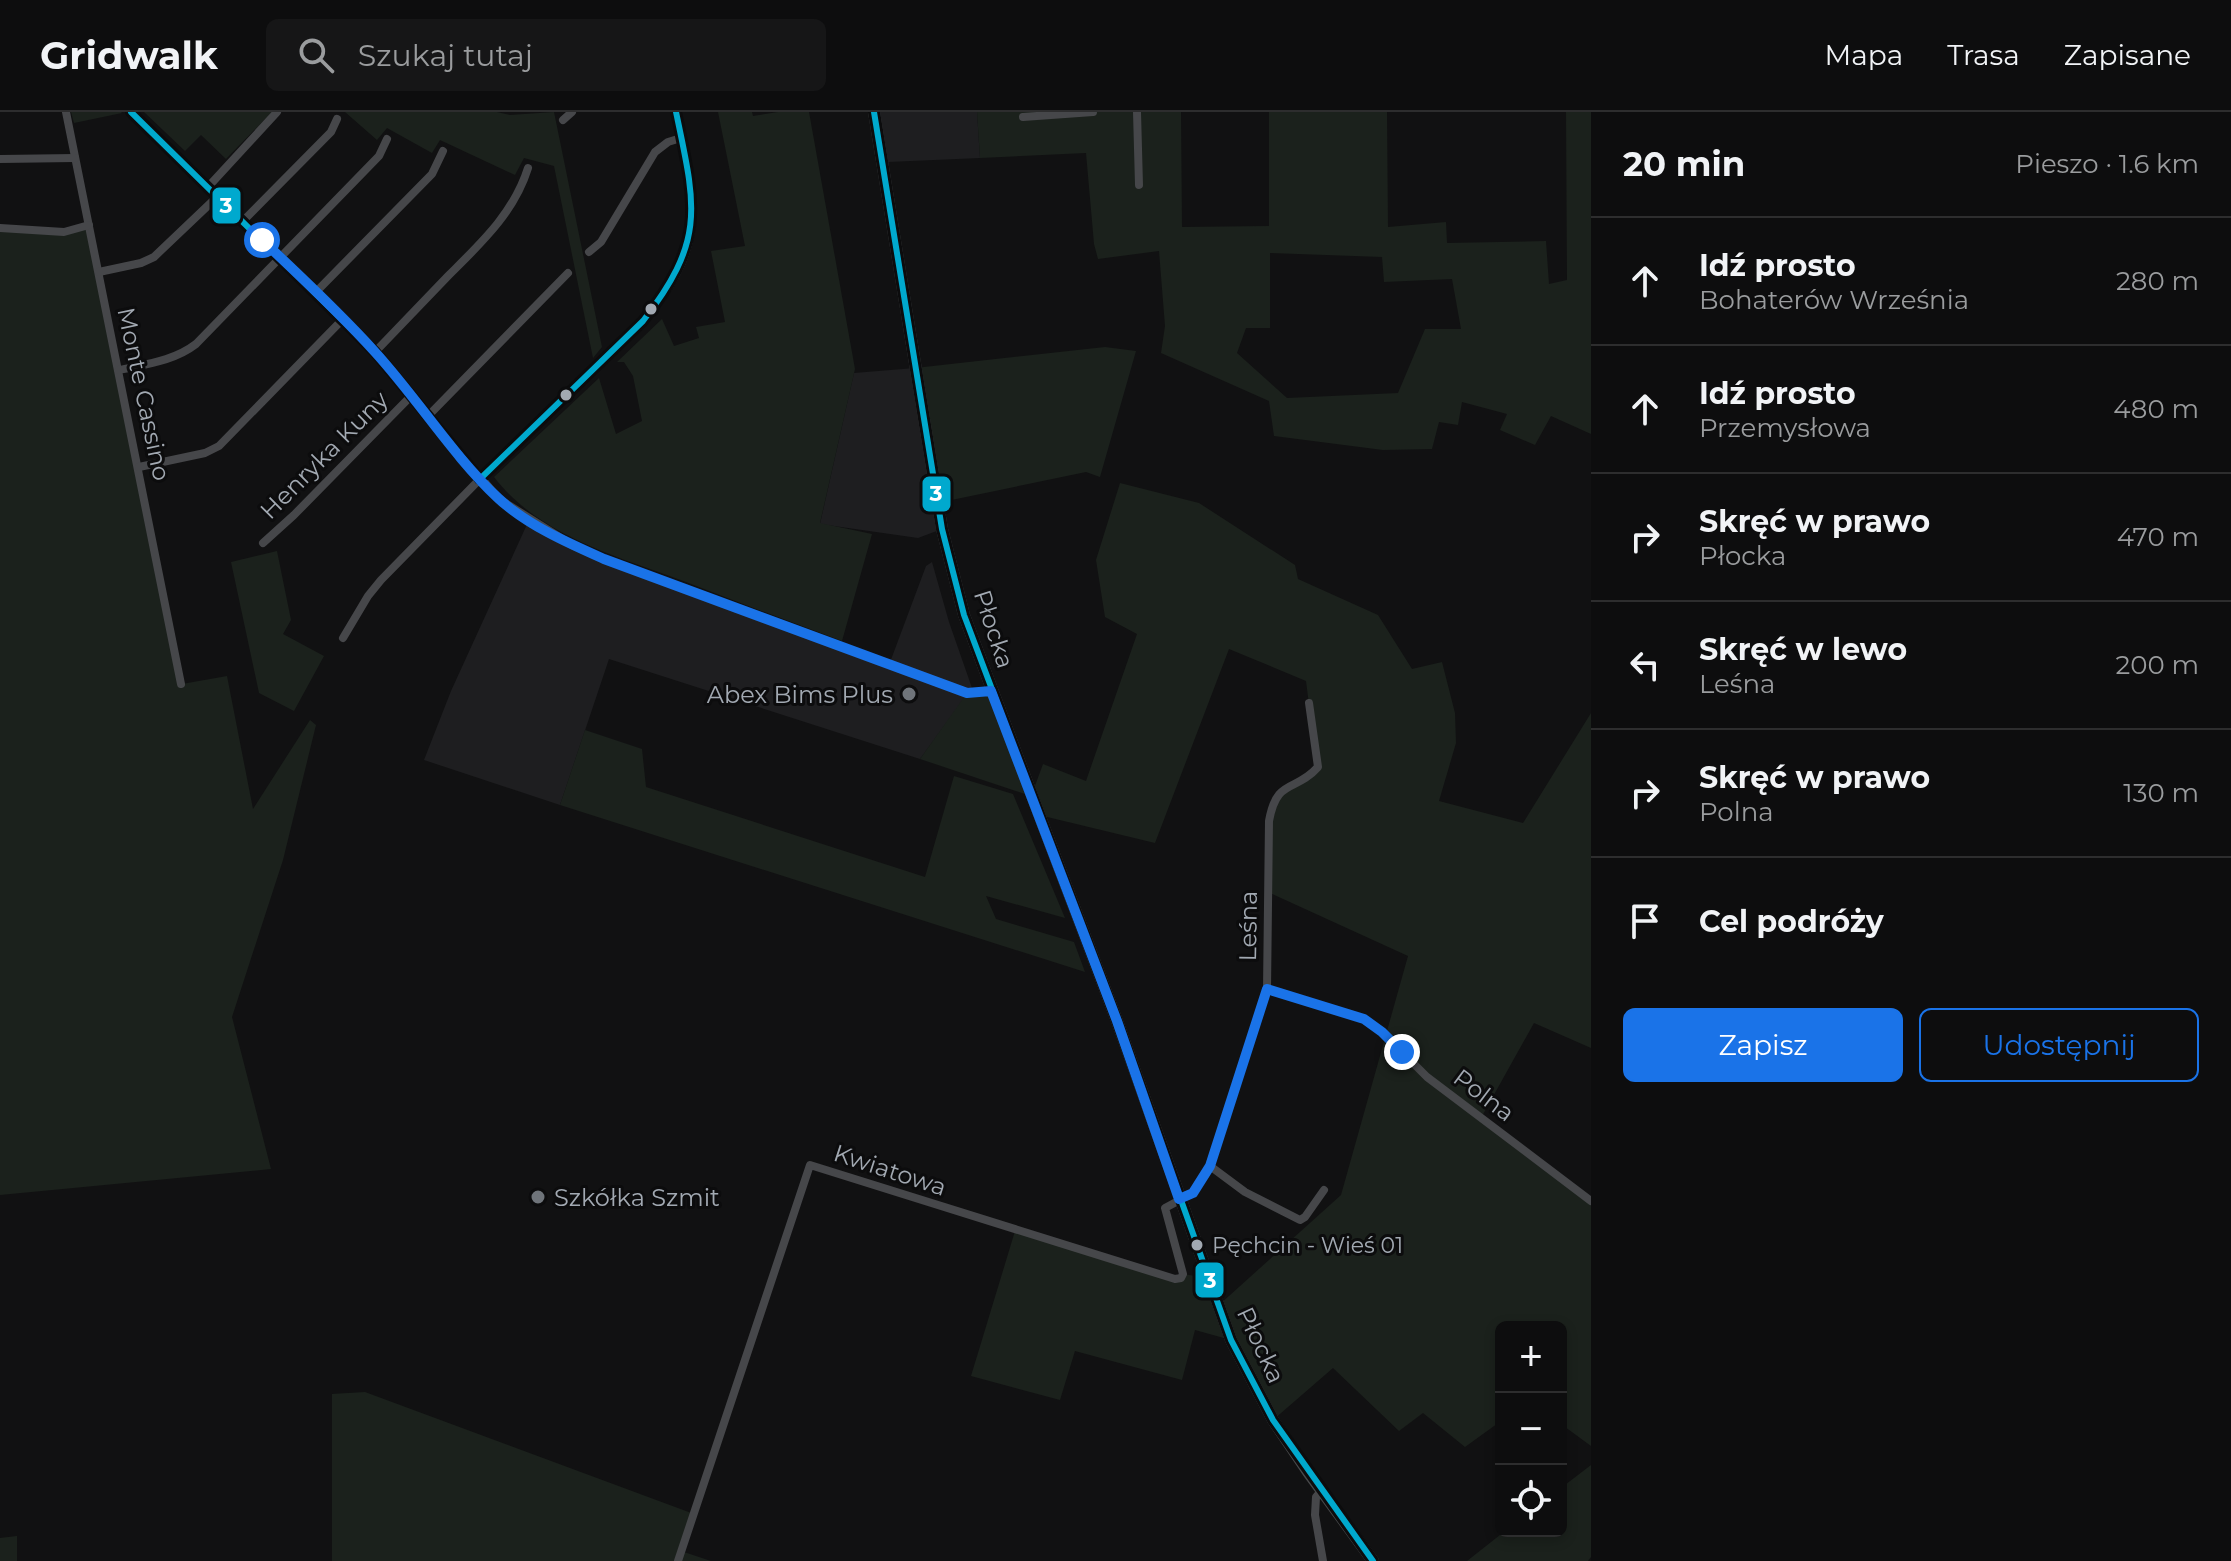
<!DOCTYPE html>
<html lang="pl">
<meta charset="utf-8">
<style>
:root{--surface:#0d0d0e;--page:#161617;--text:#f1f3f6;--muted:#9a9c9e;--line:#2d2d2e;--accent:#1a73e8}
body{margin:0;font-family:Montserrat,sans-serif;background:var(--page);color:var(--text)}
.controls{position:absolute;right:24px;bottom:24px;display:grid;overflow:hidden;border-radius:12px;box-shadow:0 4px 12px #0003}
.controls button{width:72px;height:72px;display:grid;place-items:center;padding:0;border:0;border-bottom:2px solid var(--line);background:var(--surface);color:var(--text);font:40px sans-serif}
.stop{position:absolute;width:24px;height:24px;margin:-18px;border:6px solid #1a73e8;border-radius:50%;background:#fff}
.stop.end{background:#1a73e8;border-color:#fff;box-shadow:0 2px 8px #0008}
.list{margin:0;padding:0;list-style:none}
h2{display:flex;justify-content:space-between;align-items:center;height:104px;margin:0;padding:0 32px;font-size:34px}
h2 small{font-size:26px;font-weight:400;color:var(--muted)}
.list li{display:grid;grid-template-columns:52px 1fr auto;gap:24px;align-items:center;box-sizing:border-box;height:128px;padding:0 32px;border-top:2px solid var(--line)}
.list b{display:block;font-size:30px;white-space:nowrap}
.list p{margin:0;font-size:26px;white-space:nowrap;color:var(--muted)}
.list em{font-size:26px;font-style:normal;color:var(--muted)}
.actions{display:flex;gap:16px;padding:24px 32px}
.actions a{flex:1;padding:18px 0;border:2px solid var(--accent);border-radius:12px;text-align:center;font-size:28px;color:var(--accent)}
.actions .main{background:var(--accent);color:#fff}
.icon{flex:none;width:44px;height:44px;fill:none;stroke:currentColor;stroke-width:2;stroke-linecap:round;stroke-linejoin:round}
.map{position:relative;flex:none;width:1591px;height:1449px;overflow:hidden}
header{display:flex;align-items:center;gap:48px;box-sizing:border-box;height:112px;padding:0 40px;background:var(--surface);border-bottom:2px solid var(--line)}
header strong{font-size:38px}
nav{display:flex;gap:44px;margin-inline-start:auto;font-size:28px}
.search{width:560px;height:72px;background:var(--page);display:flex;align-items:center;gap:20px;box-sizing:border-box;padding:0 28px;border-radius:12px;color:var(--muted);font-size:30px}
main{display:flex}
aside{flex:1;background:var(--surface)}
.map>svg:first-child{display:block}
.built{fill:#1e1e20}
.green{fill:#1b211c;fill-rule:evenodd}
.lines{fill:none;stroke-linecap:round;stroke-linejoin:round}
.street{stroke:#46474a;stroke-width:8}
.primary{stroke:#484a4c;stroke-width:12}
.bus-1-casing{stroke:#0c0c0d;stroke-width:12}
.bus-1{stroke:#00a9ce;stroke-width:6}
.route{stroke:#1a73e8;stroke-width:10}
.bus-dot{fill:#a2a9b2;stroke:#0c0c0d;stroke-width:3}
.poi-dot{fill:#6f747a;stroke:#0c0c0d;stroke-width:3}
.labels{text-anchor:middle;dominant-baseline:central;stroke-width:6;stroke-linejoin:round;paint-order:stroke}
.bus-label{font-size:22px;fill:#a2a9b2;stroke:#0c0c0d;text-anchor:start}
.street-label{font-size:24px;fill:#a2a9b2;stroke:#0c0c0d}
.poi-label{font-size:24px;fill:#a2a9b2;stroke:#0c0c0d;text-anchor:end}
.line-badge{stroke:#0c0c0d;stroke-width:3}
.badge-label{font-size:22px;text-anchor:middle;font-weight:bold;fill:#fff}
</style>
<header>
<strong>Gridwalk</strong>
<div class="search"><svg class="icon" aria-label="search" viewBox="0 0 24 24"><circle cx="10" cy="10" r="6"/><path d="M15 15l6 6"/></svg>Szukaj tutaj</div>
<nav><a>Mapa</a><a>Trasa</a><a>Zapisane</a></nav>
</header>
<main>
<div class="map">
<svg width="1591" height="1449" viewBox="0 0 1591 1449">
<rect width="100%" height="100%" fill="#111112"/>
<g class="built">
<polygon points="878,0 977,0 980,46 888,50"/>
<polygon points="915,256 942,417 918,426 820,412 854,261"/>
<polygon points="529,408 571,433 889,553 926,454 932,450 949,510 972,576 920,647 609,547 560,693 424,648 451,579"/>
</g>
<g class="green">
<polygon points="71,0 121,0 122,1 74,11"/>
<polygon points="144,0 272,0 226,47 201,23 185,39"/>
<polygon points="345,0 497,0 510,3 554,0 602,235 593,246 554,54 524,46 515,63 440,28 432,41 387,16 377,28"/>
<path d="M718 0H752L753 4 778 0H809L855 257 820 411 872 422 842 529C790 510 738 490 686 470 619 445 539 424 494 365L599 266 616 322 642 309 633 264 624 250H617L662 207 674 234 699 226 696 215 725 210 711 139 745 134Z"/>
<path d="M977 0H1181L1182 115 1269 114V0H1387L1388 115 1446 110 1447 131 1546 129 1549 172 1567 168 1566 0H1591V322L1551 304 1535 333 1500 318 1507 302 1462 290 1458 313 1439 310 1432 337 1383 338 1274 324 1269 289 1161 241 1165 214 1159 139 1098 147 1094 132 1086 41 980 46ZM1270 141 1382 145 1384 170 1452 167 1461 217H1425L1398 281 1287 286 1237 241 1246 216H1270Z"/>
<polygon points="89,113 182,572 227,564 253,697 310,608 316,613 283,748 232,905 271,1057 0,1083 0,116 64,120"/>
<polygon points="1105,235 1136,239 1100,365 1086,360 937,391 915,256"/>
<polygon points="1120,371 1199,391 1295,453 1298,467 1378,503 1412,557 1442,550 1455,601 1456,631 1439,689 1523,711 1591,601 1591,936 1534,911 1481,1006 1591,1089 1591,1334 1561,1312 1561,1215 1501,1215 1501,1309 1465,1335 1423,1301 1399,1319 1333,1256 1273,1308 1231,1228 1195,1218 1182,1268 1075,1239 1060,1288 971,1264 1015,1119 1175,1167 1183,1162 1208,1166 1219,1193 1341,1083 1408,844 1268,780 1272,692 1317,655 1306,569 1229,537 1155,731 1039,703 1031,684 920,647 967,581 991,579 1032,682 1043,652 1086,669 1137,522 1105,505 1096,448"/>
<polygon points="277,439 291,508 283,522 324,544 294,599 259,581 231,450"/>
<polygon points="585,618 642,637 646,675 925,765 954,664 1013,682 1065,806 986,784 996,807 1074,830 1085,860 560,693"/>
<polygon points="365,1280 694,1402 681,1439 711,1449 332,1449 332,1282"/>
<polygon points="1591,1353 1591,1445 1588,1449 1467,1449 1505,1419 1561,1419 1561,1376"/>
<polygon points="17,1424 17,1449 0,1449 0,1426"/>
</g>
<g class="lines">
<g class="street">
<polyline points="66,0 181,572"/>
<polyline points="131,0 375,240 499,387 572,433 604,447 967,581 991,579"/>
<polyline points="1137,0 1139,73"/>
<polyline points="1023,5 1093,0"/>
<polyline points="563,8 572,0"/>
<polyline points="0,47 75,46"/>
<polyline points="208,75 277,0"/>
<polyline points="243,109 331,20 337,7"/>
<polyline points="0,116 64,120 89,113"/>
<polyline points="589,140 601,130 655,40 668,30 681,26"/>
<polyline points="99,160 141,151 154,145 217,85"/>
<polyline points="315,181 432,62 443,39"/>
<path d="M375 240C399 215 424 189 448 164 480 132 514 101 528 56"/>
<path d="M119 258C146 252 174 249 196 232L379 44 387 27"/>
<polyline points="429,303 568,161"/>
<polyline points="139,355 205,341 219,334 343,207"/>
<polyline points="263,431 294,403 412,283"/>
<path d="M343 526 368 484 381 468 480 367 643 209C710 132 695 92 676 0"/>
<polyline points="1267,877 1364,907 1382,920 1427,965 1591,1089"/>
<polyline points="1210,1054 1245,1080 1300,1108 1305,1105 1324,1078"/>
<polyline points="1321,1379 1316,1385 1315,1403 1323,1449"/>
<path d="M678 1449 810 1053 1175 1167 1181 1166 1183 1162 1165 1096 1193 1081 1210 1054 1267 877 1269 709C1277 665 1295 681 1318 655L1309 591"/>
</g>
<polyline class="primary" points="874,0 942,417 964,503 1117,909 1231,1228 1273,1308 1308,1360 1373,1449"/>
<defs>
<g id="bus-1">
<polyline points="131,0 375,240 480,367"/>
<polyline points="874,0 942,417 964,503 1117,909 1231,1228 1273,1308 1373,1449"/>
<path d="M480 367 643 209C706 128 696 95 676 0"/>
</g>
</defs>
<use href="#bus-1" class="bus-1-casing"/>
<use href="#bus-1" class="bus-1"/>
</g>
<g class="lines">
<path class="route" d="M262 128C300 164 340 201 375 240 417 286 454 345 498 386 527 413 568 431 604 447L967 581 991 579 1117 909 1179 1087 1193 1081 1210 1054 1267 877 1364 907 1382 920 1402 940"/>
</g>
<g class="bus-dot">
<circle cx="651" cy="197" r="7"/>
<circle cx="566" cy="283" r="7"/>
<circle cx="1197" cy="1133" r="7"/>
</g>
<g class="poi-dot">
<circle cx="909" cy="582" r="8"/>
<circle cx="538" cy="1085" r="8"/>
</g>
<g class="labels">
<g class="bus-label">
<text x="1212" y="1133">Pęchcin - Wieś 01</text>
</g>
<g class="street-label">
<text transform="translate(144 282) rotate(78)">Monte Cassino</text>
<text transform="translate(324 343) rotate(-45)">Henryka Kuny</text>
<text transform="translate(994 517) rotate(72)">Płocka</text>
<text transform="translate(1248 814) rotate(-89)">Leśna</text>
<text transform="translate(1484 983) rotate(37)">Polna</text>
<text transform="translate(890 1058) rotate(18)">Kwiatowa</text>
<text transform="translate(1261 1233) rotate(65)">Płocka</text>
</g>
<g class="poi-label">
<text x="893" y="582">Abex Bims Plus</text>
<text x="554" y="1085" text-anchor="start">Szkółka Szmit</text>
</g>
</g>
<g class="line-badge">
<rect x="211" y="74" width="31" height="39" rx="8" fill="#00a9ce"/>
<rect x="921" y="363" width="31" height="38" rx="8" fill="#00a9ce"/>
<rect x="1194" y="1149" width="31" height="38" rx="8" fill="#00a9ce"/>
</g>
<g class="badge-label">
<text x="226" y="101">3</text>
<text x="936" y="389">3</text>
<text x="1210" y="1176">3</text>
</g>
</svg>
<div class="controls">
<button>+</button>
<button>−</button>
<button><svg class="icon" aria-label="locate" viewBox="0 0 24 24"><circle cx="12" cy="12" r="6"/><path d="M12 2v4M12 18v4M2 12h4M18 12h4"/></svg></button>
</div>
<div class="stop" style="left:262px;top:128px"></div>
<div class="stop end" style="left:1402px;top:940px"></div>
</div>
<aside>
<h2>20 min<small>Pieszo · 1.6 km</small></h2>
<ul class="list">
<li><svg class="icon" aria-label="ahead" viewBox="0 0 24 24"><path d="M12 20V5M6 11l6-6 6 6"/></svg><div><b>Idź prosto</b><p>Bohaterów Września</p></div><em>280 m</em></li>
<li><svg class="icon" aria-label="ahead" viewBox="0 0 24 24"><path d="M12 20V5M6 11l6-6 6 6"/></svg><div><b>Idź prosto</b><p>Przemysłowa</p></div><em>480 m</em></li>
<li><svg class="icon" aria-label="right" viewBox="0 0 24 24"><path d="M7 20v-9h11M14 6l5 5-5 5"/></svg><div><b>Skręć w prawo</b><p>Płocka</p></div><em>470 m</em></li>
<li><svg class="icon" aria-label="left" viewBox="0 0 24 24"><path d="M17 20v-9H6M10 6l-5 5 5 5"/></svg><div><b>Skręć w lewo</b><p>Leśna</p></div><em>200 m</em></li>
<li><svg class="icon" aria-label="right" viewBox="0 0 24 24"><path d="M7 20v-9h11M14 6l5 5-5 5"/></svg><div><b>Skręć w prawo</b><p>Polna</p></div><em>130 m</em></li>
<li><svg class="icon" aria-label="arrive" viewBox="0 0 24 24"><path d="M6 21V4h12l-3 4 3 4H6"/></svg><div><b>Cel podróży</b></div></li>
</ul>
<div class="actions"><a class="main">Zapisz</a><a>Udostępnij</a></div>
</aside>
</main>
